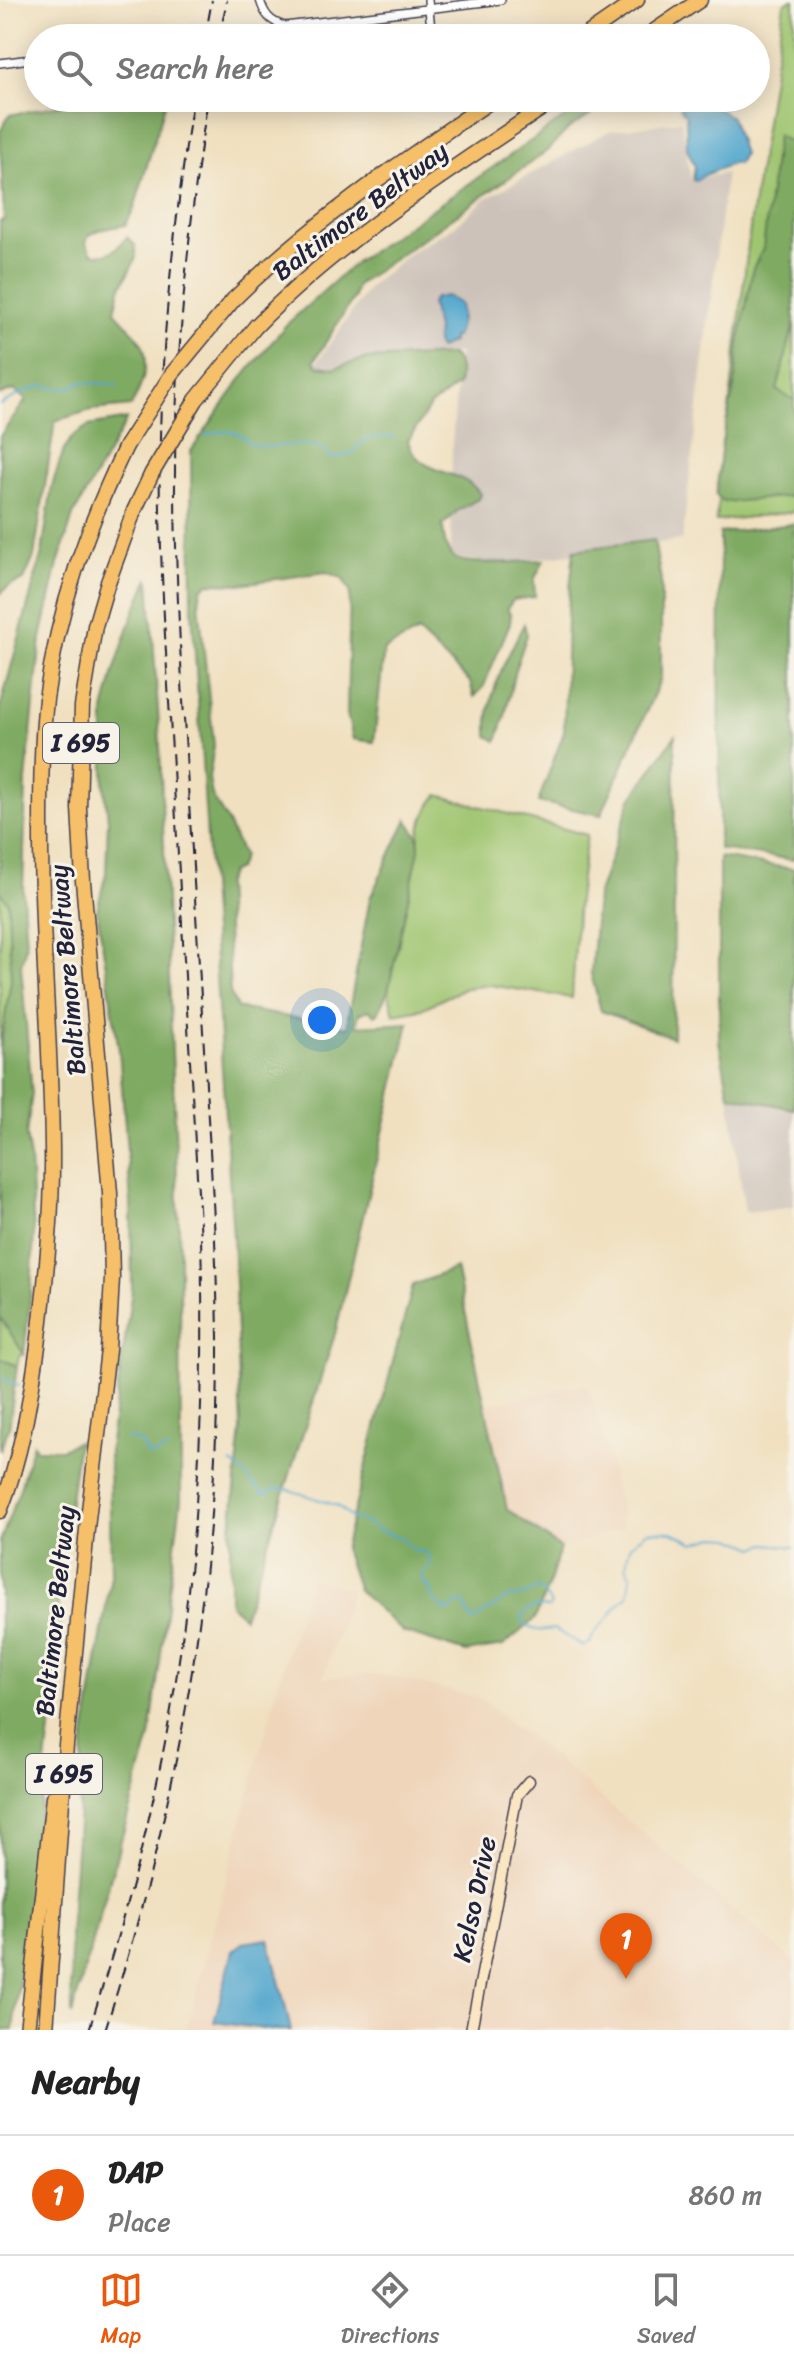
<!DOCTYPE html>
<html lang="en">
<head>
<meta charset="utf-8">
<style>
	:root { --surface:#fff; --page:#f6f6f6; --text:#222; --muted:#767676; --line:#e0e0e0; --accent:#ea580c }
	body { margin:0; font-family:Sriracha,sans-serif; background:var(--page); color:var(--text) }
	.you { position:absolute; left:322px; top:1020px; width:28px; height:28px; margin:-20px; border:6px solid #fff; border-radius:50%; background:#1a73e8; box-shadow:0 0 0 12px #1a73e833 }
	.badge { display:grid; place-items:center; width:52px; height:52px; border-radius:50%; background:var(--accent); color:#fff; font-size:26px; font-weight:700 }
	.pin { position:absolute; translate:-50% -66px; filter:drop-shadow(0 2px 4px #0008) }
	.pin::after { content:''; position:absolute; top:42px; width:28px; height:24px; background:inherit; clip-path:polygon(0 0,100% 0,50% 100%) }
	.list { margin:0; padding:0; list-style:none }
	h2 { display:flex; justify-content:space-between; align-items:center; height:104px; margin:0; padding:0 32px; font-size:34px }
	h2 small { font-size:26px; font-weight:400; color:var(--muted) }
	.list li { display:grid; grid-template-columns:52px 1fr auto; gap:24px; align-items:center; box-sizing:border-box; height:120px; padding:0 32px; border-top:2px solid var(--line) }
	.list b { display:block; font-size:30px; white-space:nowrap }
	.list p { margin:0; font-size:26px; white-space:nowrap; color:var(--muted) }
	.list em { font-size:26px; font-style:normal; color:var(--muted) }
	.icon { flex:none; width:44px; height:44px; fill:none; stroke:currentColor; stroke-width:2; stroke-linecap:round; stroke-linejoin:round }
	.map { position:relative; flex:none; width:794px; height:2030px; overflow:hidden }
	.search { position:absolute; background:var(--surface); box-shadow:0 4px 20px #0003; left:24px; right:24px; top:24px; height:88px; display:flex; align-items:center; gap:20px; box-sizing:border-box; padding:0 28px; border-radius:44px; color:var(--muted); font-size:30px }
	.sheet { height:224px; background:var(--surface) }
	nav { display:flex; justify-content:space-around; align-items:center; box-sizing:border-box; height:112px; border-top:2px solid var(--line); background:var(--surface); font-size:22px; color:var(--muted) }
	nav a { display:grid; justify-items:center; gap:4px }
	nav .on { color:var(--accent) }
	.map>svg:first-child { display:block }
	.built { fill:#efd6bb }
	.industrial { fill:#cdc2b9 }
	.green { fill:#9fc56f; stroke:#607455; stroke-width:2 }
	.forest { fill:#7faa62; stroke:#50664e; stroke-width:2 }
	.water { fill:#51a6cd; stroke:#3a6484; stroke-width:2 }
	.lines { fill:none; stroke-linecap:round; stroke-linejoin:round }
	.stream { stroke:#51a6cd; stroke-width:2 }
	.street-casing { stroke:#413e4f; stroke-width:10 }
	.secondary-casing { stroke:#413e4f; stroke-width:13 }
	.highway-casing { stroke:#413e4f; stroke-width:17 }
	.street { stroke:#fff; stroke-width:7 }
	.secondary { stroke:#fbe6c4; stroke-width:10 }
	.highway { stroke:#f6c06b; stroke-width:14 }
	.rail { stroke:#22223b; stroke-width:2; stroke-dasharray:12 6; stroke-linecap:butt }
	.highway-bridge-casing { stroke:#413e4f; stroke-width:17; stroke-linecap:butt }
	.highway-bridge { stroke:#f6c06b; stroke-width:14 }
	.labels { text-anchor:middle; stroke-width:6; stroke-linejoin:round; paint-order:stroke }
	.shield { fill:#f7f3e8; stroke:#62616f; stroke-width:2 }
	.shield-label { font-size:24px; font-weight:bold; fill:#22223b }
	.street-label { font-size:26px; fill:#22223b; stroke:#f7f3e8 }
</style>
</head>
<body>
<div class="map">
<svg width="794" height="2030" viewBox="0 0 794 2030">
	<rect width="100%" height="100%" fill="#f7f3e8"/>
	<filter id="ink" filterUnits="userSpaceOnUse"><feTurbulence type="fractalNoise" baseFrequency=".0125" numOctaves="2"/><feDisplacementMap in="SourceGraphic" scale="16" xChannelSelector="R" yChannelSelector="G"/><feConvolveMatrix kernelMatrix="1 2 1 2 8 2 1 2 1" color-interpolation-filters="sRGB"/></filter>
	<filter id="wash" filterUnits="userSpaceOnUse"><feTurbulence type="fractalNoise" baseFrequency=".006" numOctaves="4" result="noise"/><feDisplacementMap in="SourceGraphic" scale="32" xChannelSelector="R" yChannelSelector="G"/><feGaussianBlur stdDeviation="1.8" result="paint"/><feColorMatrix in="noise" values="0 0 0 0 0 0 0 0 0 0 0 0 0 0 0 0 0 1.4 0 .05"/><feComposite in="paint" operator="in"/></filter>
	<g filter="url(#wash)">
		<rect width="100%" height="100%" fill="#f0e0c0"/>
		<g class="built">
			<polygon points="586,1384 604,1435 624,1527 560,1548 507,1509 485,1405"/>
			<polygon points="311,1579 351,1590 323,1679 361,1674 389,1676 480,1698 513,1727 528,1735 794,1962 794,2030 186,2030 283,1666"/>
		</g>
		<g class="industrial">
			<polygon points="681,121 691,180 726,173 682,540 500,563 451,557 452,446 459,353 313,368 370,286 410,253 455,226 485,199 609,131"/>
			<polygon points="729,1095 794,1109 794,1206 745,1212"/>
		</g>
		<g class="green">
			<polygon points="790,0 794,0 794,512 716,521 751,220 784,4"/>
			<path d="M438 795 587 835 578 898 572 998 490 985 466 988 421 1009 394 1014 388 991 419 849C417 828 425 811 438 795Z"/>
			<polygon points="0,892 8,902 11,980 0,1049"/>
			<polygon points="0,1317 24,1354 19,1356 17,1366 0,1358"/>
		</g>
		<g class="forest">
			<path d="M167 98 134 209 125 225 99 230 88 236 86 243 92 253C108 258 118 248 127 237L135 245 136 258 120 289 115 311C123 321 134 331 141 342 152 361 141 388 131 406L91 410 55 421 34 557 24 580 9 586 0 594V436L26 400 14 390 0 395V221L4 220 0 132 9 115 66 104 86 106Z"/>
			<path d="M593 98H616L568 129 547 151 357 285 354 297 314 361 318 366 335 368 364 359 452 355C460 362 460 375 458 385L430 406 408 441C417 477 462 467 480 494L478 499 457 511 443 525C443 534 445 548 451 555 460 568 528 561 544 560L534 580 535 597 513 600 507 609 511 615 510 623 483 688 474 697 470 682 418 632 384 650 374 742 353 739 347 714 350 591 342 578 326 572 241 584 209 583 201 589 199 603 214 746 209 778 212 796 227 821 243 856 238 869 230 873 225 884 230 992 237 1008 348 1027V1016L370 898 407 819 418 836 419 849 388 991 378 1013 375 1015 369 1010 359 1014 356 1026 409 1023 335 1334 244 1617 230 1605V1539L241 1429 233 1237 192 608 191 451 239 382 286 325 356 262Z"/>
			<polygon points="777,135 794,145 794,324 777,390 794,400 794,496 730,502 721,501 716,495 722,442 735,382 739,342 753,268 763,249"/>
			<polygon points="127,419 73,516 58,564 41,638 26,780 23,892 26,946 21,965 32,1094 26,1135 30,1158 34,1235 31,1290 24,1354 0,1317 0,1049 11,980 8,902 0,892 0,708 42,553 52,486 63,452 72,437 88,426"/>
			<polygon points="794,524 794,860 719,849 720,533"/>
			<polygon points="654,540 661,580 661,678 601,815 538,802 564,732 567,618 574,550"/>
			<polygon points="149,578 159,724 180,1252 181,1500 150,1737 72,2015 70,1933 84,1742 111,1575 109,1449 132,1290 131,1203 119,1050 97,910 106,873 108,820 104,782 104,711 114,671 132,617"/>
			<path d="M524 624 527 635 515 670 505 716 497 741 488 736C485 696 506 659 524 624Z"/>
			<polygon points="675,736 673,1038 601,1011 591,974 597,896 631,799"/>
			<polygon points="719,857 794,869 794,1109 729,1095 719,1041"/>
			<polygon points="456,1268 507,1509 560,1548 550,1582 535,1619 503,1646 466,1652 403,1632 358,1590 344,1549 413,1285"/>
			<polygon points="0,1358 17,1366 9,1428 0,1450 0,1413 2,1407 0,1405"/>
			<polygon points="78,1441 57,1596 61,1641 13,2030 0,2030 0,1542 19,1491 33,1443 36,1449 62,1449"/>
		</g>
		<g class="water">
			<path d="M690 98H701L731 117 743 154 738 164 732 163C721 170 705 172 696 181L693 180 695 166 687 149 686 115 680 108Z"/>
			<path d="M447 296 460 304C462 316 461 326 456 337H452V342L439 349 436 343 437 328 431 304 435 298Z"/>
			<polygon points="269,1939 291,2030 271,2030 214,2022 233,1951 243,1943"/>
		</g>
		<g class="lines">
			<g class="stream">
				<polyline points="0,405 22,393 41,386 67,389 82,382 117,385"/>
				<path d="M205 435C215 432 232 429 242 436 249 441 244 441 252 444 280 452 300 436 327 451L328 456 334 458 351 454C365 435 371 437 394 437"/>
				<polyline points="0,1377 19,1386"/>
				<polyline points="126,1438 142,1443 148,1455 156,1455 167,1449"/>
				<path d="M231 1463C243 1470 253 1484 264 1494L275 1489H287L338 1506 352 1518 370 1524 378 1530 402 1539 414 1550 426 1552 431 1563 422 1574 425 1586 430 1587 432 1599 448 1612 456 1603 464 1602 468 1614 473 1621 506 1598 522 1596 537 1589 542 1591 551 1604 549 1608C537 1606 531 1606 522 1615L523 1623C533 1632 542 1631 554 1629L583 1646 590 1643C597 1625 601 1628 610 1616 616 1607 619 1603 628 1596L631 1576 626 1565 628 1553 631 1545 648 1531 672 1532 694 1543 715 1537 732 1538 755 1548 766 1544 794 1547"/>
			</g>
		</g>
	</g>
	<g filter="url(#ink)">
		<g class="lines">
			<defs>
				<g id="street">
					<path d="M260 0C264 14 270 22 285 26L501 0"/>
					<polyline points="428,0 432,38"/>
					<polyline points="0,63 38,58"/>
				</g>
				<polyline id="secondary" points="471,2030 517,1795 529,1781"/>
				<g id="highway">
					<polyline points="582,38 637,0"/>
					<polyline points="644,38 700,0"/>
					<path d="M234 299C313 221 404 160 495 98"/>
					<path d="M256 326C344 236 453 169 557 98"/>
					<path d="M0 1511C21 1458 30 1402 38 1346 46 1280 53 1213 52 1147 51 1044 41 941 41 838 41 791 41 745 46 699 58 608 87 527 126 446"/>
					<polyline points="27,2030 53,1797"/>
					<polyline points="46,2030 66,1745 88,1519 108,1350 112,1278 110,1193 83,881 79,808 82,706 95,626 107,585 134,511"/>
				</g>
			</defs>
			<use href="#street" class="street-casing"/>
			<use href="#secondary" class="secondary-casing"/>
			<use href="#highway" class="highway-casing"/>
			<use href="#street" class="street"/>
			<use href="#secondary" class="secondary"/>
			<use href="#highway" class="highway"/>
			<g class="rail">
				<polyline points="205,38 212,0"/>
				<polyline points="219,38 227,0"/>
				<path d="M89 2030C116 1945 141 1859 159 1772 196 1596 206 1418 201 1239 191 1082 182 925 173 768 166 647 156 526 161 405 165 302 178 200 193 98"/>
				<path d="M105 2030C178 1806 219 1573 218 1338 217 1259 212 1181 207 1103 201 992 194 882 187 771 182 680 176 589 175 497 174 363 188 230 208 98"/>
			</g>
			<defs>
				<g id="highway-bridge">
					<polyline points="126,446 172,374 234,299"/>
					<polyline points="134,511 152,473 196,400 256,326"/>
				</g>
			</defs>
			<use href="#highway-bridge" class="highway-bridge-casing"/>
			<use href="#highway-bridge" class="highway-bridge"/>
		</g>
	</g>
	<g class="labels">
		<g class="shield">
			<rect x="43" y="723" width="76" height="40" rx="6"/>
			<rect x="26" y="1754" width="76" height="40" rx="6"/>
		</g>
		<g class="shield-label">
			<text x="81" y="751">I 695</text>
			<text x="64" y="1782">I 695</text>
		</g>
		<g class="street-label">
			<text transform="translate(360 211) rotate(-37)" y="9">Baltimore Beltway</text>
			<text transform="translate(67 970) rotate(-95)" y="9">Baltimore Beltway</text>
			<text transform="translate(55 1611) rotate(-84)" y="9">Baltimore Beltway</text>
			<text transform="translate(474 1899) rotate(-78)" y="9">Kelso Drive</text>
		</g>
	</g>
</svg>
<div class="you"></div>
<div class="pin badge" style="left:626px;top:1979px">1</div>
<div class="search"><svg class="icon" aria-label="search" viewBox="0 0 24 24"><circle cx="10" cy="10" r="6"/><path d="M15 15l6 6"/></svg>Search here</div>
</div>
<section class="sheet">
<h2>Nearby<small></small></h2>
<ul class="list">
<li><span class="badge">1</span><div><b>DAP</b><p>Place</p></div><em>860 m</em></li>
</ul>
</section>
<nav>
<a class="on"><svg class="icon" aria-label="map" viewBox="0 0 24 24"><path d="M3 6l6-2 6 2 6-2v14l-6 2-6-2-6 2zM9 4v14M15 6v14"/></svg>Map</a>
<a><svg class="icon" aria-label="directions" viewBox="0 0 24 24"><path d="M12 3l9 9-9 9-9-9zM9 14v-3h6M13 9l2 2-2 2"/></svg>Directions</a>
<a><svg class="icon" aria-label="saved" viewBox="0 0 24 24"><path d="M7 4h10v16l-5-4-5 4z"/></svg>Saved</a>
</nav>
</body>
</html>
